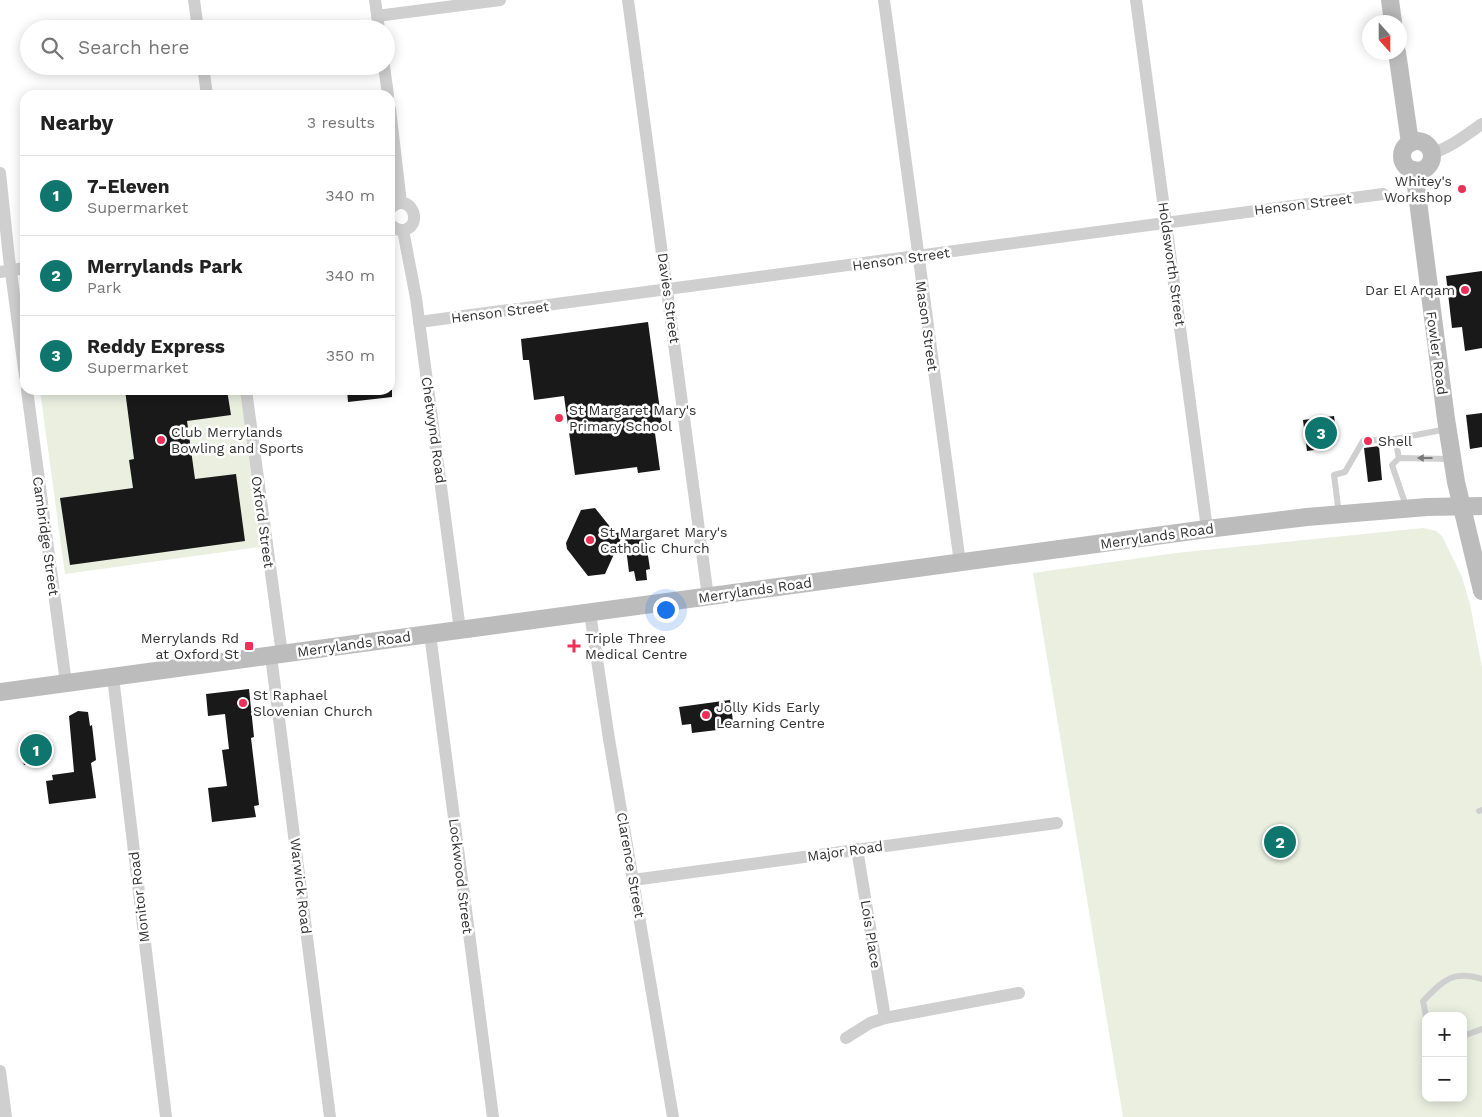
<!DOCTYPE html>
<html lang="en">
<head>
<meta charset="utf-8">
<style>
	:root { --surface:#fff; --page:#f2f2f2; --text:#222; --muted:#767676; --line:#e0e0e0; --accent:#0f766e }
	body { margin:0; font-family:"Work Sans",sans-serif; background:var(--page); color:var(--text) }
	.controls { position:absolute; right:15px; bottom:15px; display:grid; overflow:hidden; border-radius:10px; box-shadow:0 2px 12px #0003 }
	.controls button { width:45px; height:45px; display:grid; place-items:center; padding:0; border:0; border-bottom:1px solid var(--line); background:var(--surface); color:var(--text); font:25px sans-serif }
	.compass { position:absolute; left:1362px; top:15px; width:45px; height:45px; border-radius:50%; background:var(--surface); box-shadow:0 2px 12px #0003; rotate:159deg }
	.you { position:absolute; left:665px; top:609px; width:18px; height:18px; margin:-12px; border:4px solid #fff; border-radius:50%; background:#1a73e8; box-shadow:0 0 0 8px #1a73e833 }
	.badge { display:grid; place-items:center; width:32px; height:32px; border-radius:50%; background:var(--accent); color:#fff; font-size:16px; font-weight:700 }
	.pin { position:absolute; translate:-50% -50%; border:2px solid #fff; box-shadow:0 1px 5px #0006 }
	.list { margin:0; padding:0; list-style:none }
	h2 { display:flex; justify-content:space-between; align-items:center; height:65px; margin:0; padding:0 20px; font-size:21px }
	h2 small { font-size:16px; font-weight:400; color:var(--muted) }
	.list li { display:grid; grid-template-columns:32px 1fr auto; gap:15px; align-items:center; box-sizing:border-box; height:80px; padding:0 20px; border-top:1px solid var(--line) }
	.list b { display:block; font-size:19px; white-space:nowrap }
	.list p { margin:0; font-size:16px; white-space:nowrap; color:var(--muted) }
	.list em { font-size:16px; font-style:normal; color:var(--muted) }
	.icon { flex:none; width:28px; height:28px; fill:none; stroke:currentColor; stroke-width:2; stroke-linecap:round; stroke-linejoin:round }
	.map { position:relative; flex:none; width:1482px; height:1117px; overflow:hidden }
	.search { position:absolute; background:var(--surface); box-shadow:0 2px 12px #0003; left:20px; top:20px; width:375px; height:55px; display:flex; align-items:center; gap:12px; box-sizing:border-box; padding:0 18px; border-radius:28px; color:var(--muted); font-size:19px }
	.panel { position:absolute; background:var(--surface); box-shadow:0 2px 12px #0003; left:20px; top:90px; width:375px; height:305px; border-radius:15px }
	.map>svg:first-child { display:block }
	.green { fill:#eaefe0; fill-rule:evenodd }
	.building { fill:#191919 }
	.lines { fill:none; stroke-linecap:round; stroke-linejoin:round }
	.service { stroke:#cfcfcf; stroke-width:6 }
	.minor { stroke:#cfcfcf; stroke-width:12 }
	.secondary { stroke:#bcbcbc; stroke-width:18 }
	.oneway { fill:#797979 }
	.poi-dot { fill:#ee2f57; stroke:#fff; stroke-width:2 }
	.labels { text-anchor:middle; stroke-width:5; stroke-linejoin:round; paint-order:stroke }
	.poi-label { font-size:14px; fill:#323232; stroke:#fff; text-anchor:start }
	.street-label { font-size:14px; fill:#323232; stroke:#fff }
</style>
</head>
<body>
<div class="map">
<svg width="1482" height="1117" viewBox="0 0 1482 1117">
	<rect width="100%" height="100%" fill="#fff"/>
	<g class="green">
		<polygon points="40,390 242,390 266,546 65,574"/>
		<path d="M1423 528 1436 531 1442 536 1462 577 1470 604 1482 668V1117H1123L1033 573 1176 553ZM1426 1016H1463V1098H1426Z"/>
	</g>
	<g class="building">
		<polygon points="1482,271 1482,348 1465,351 1462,327 1452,328 1446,276"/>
		<polygon points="648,322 662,425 654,426 660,470 638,473 637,467 575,475 564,396 534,400 529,360 523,360 521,339"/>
		<polygon points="125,390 227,390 231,415 187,421 195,479 236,474 245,541 70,565 60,498 133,488 129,460 134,459"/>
		<polygon points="347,390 392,390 392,397 348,402"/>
		<polygon points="1482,413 1482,447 1470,449 1466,415"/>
		<polygon points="1334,416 1337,439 1329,448 1307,451 1303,420"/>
		<polygon points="1379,446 1382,480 1368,482 1364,448"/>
		<polygon points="595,508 615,533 644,529 650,569 646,570 647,580 636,581 634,571 629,572 624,532 605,574 588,576 567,549 566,543 581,510"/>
		<polygon points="249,689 254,737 251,738 259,805 254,806 256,817 212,822 208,788 227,786 222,750 229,749 225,714 208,716 206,694"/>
		<polygon points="730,700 734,728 692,733 691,724 682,725 679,707"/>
		<polygon points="78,711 88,712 90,726 92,725 96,760 91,763 96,798 49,804 46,781 53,780 52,775 74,772 69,716"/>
		<polygon points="47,738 52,759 24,765 19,744"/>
	</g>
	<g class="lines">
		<g class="service">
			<polyline points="1395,439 1399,458"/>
			<polyline points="1406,506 1392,465 1399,458 1451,459"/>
			<polyline points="1339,514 1334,475 1345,472 1363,441 1395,439 1447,429"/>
			<polyline points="1479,811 1482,810"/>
			<path d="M1426 1016 1423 1001C1444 980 1452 970 1482 979"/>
			<polyline points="1463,1036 1482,1029"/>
		</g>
		<g class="minor">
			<polyline points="194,0 198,29"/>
			<polyline points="375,0 379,29"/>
			<polyline points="628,0 708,597"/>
			<polyline points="884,0 960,563"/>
			<polyline points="1136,0 1207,529"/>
			<polyline points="377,16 500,0"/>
			<polyline points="203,66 207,95"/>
			<polyline points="384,66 388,95"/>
			<polyline points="390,109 401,203"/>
			<path d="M1432 153C1450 148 1466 135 1482 124"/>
			<polyline points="0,173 9,258 25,376"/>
			<path d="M390 209C408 189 426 224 404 230 398 231 394 228 390 224"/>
			<polyline points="403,230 416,298 460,630"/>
			<polyline points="0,272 25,268"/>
			<path d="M419 322C741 282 1062 235 1383 194"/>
			<polyline points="27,390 66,683"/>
			<polyline points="246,390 282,654"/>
			<polyline points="590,613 609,739 673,1117"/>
			<polyline points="430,634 493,1117"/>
			<polyline points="271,656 330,1117"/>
			<polyline points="113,677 166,1117"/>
			<polyline points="857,849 885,1018"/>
			<polyline points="633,880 1057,823"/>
			<polyline points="846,1038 870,1023 885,1018 1019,993"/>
			<polyline points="0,1071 6,1117"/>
		</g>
		<g class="secondary">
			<polyline points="1390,0 1393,22"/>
			<polyline points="1397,52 1410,143"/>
			<circle cx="1417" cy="156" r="15"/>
			<polyline points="1414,170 1446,419 1456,482 1482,591"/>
			<polyline points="0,692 1207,529 1307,517 1427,507 1482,506"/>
		</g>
	</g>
	<defs><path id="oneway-solid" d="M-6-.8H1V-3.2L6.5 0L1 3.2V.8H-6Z" transform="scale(1.25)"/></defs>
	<use class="oneway" href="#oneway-solid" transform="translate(1425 458) rotate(-180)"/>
	<g class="poi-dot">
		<circle cx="1462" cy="189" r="5"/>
		<circle cx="1465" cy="290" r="5"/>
		<circle cx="559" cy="418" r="5"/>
		<circle cx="161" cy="440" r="5"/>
		<circle cx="1368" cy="441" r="5"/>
		<circle cx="590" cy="540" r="5"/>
		<rect x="244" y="641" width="10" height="10" rx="2.5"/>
		<path d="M571.5 638.5h5v5h5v5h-5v5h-5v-5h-5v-5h5z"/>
		<circle cx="243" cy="703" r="5"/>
		<circle cx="706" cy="715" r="5"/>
	</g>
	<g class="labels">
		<g class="poi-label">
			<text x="1452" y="186" text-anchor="end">Whitey's<tspan x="1452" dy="16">Workshop</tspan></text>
			<text x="1455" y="295" text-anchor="end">Dar El Arqam</text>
			<text x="569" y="415">St Margaret Mary's<tspan x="569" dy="16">Primary School</tspan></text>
			<text x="171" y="437">Club Merrylands<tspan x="171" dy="16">Bowling and Sports</tspan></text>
			<text x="1378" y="446">Shell</text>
			<text x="600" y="537">St Margaret Mary's<tspan x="600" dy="16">Catholic Church</tspan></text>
			<text x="239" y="643" text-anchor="end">Merrylands Rd<tspan x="239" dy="16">at Oxford St</tspan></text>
			<text x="585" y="643">Triple Three<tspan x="585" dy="16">Medical Centre</tspan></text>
			<text x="253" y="700">St Raphael<tspan x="253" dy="16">Slovenian Church</tspan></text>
			<text x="716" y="712">Jolly Kids Early<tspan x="716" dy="16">Learning Centre</tspan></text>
		</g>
		<g class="street-label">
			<text transform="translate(1303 204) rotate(-7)" y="5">Henson Street</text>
			<text transform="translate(901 259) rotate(-8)" y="5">Henson Street</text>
			<text transform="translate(1172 264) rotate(82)" y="5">Holdsworth Street</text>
			<text transform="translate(669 298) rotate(82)" y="5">Davies Street</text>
			<text transform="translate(500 312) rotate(-7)" y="5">Henson Street</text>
			<text transform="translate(927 326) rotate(82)" y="5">Mason Street</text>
			<text transform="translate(1437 353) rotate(82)" y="5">Fowler Road</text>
			<text transform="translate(434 430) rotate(82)" y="5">Chetwynd Road</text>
			<text transform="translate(263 522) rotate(82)" y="5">Oxford Street</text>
			<text transform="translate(46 536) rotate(82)" y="5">Cambridge Street</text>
			<text transform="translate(1157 536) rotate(-8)" y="5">Merrylands Road</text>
			<text transform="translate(755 590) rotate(-8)" y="5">Merrylands Road</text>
			<text transform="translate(354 644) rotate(-8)" y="5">Merrylands Road</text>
			<text transform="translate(845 851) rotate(-8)" y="5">Major Road</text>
			<text transform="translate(631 865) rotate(80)" y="5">Clarence Street</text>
			<text transform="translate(461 876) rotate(83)" y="5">Lockwood Street</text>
			<text transform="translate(301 886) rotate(83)" y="5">Warwick Road</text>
			<text transform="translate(139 897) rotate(-97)" y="5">Monitor Road</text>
			<text transform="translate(871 934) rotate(81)" y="5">Lois Place</text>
		</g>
	</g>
</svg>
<div class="controls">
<button>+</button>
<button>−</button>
</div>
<svg class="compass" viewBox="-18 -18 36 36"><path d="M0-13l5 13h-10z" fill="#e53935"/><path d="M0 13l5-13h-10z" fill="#767676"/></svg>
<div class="you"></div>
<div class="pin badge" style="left:36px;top:750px">1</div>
<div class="pin badge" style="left:1280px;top:842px">2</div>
<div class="pin badge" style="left:1321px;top:433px">3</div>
<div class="search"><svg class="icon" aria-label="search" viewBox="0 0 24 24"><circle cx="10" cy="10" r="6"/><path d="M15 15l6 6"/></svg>Search here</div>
<section class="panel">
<h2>Nearby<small>3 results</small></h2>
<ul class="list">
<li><span class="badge">1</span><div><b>7-Eleven</b><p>Supermarket</p></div><em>340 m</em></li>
<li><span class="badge">2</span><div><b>Merrylands Park</b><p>Park</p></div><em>340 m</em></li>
<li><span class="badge">3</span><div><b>Reddy Express</b><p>Supermarket</p></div><em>350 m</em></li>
</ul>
</section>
</div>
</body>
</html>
